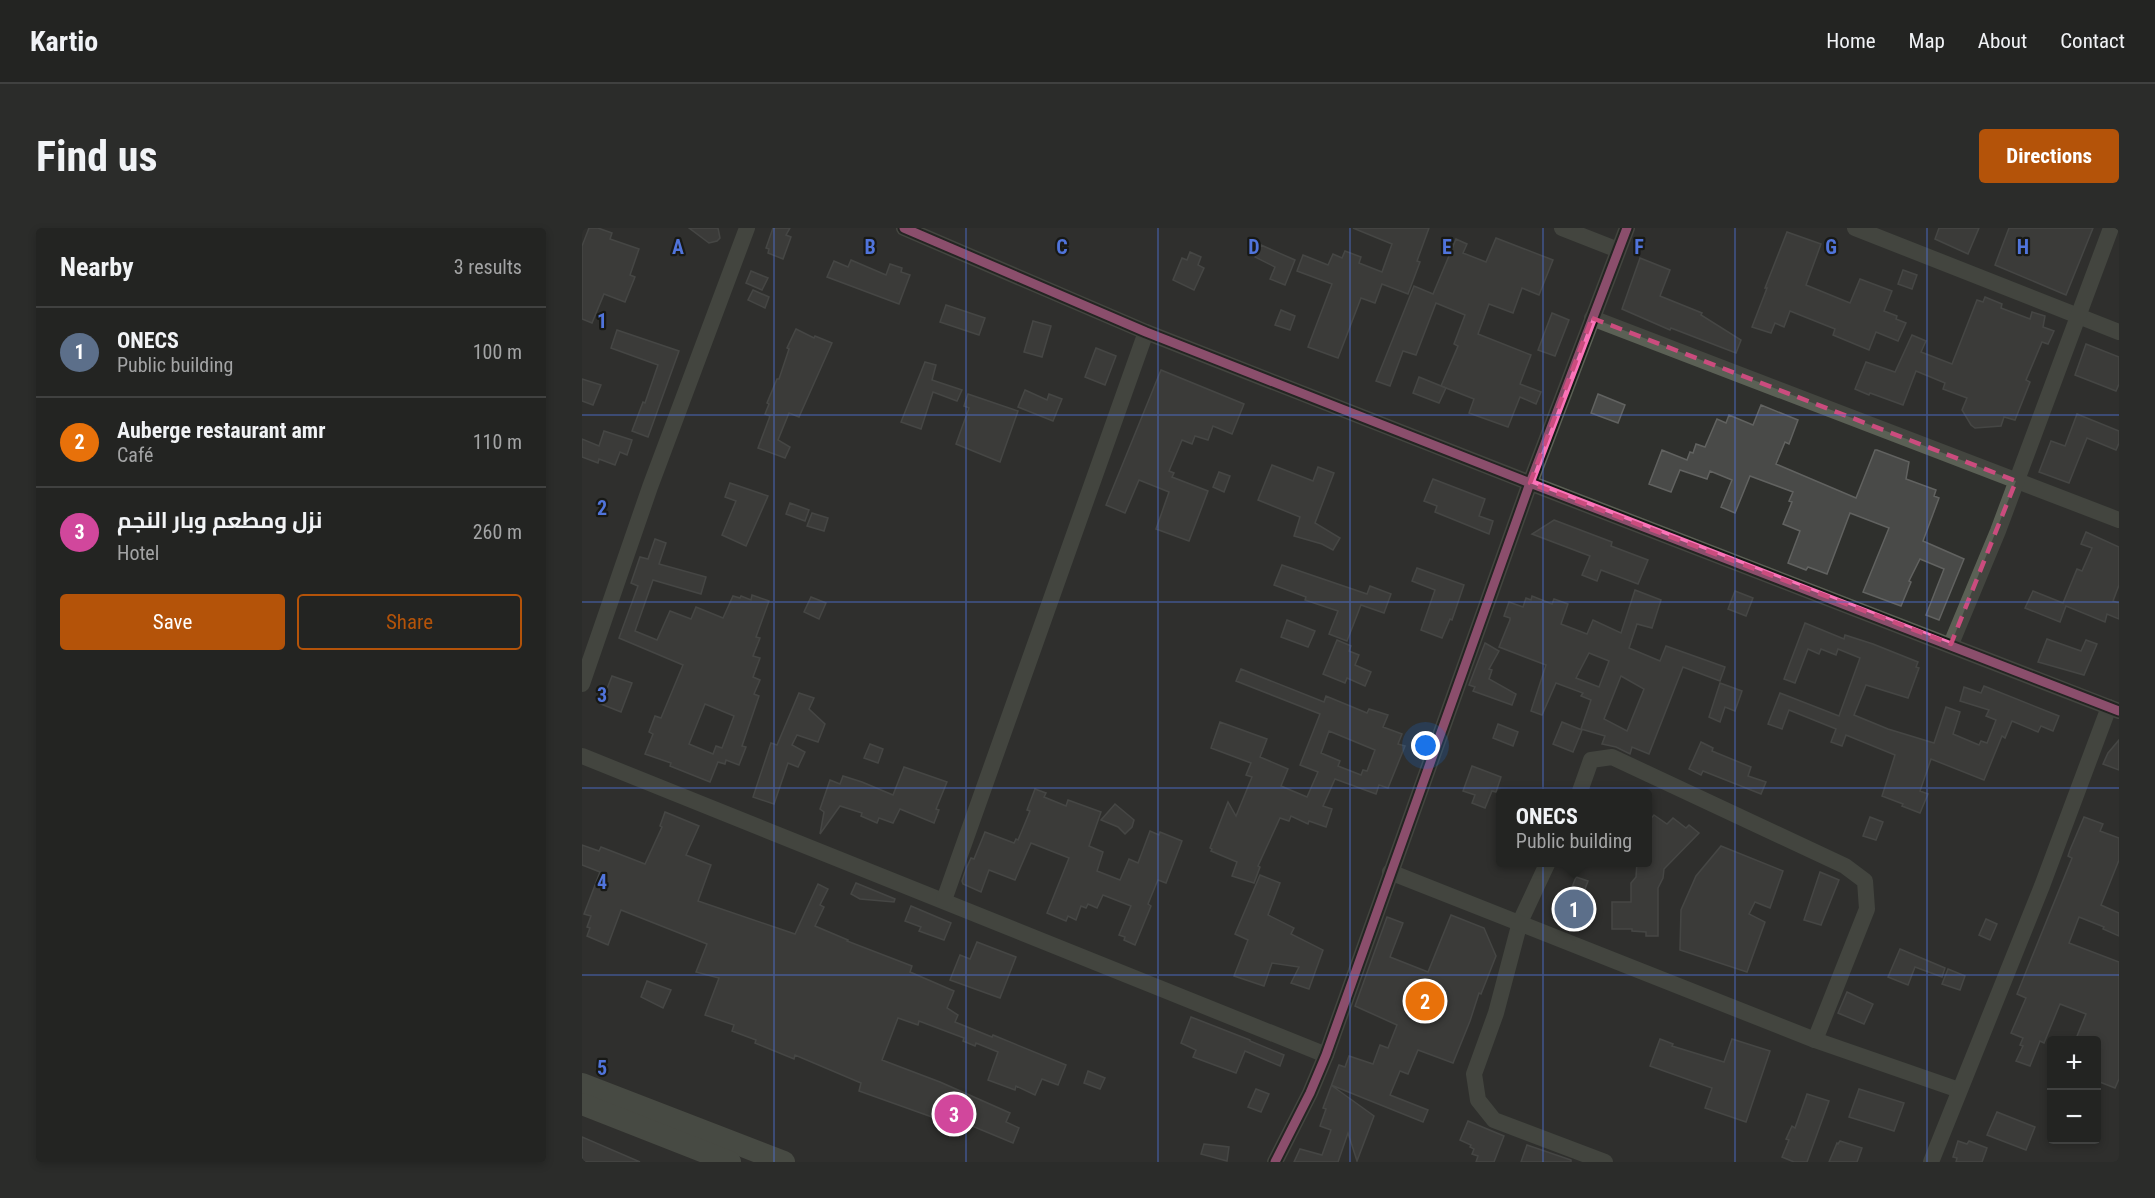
<!DOCTYPE html>
<html lang="en">
<head>
<meta charset="utf-8">
<style>
	:root { --surface:#232422; --page:#2b2c2a; --text:#f1f3f6; --muted:#a3a4a5; --line:#404140; --accent:#b45309 }
	body { margin:0; font-family:"Roboto Condensed",Cairo,sans-serif; background:var(--page); color:var(--text) }
	.controls { position:absolute; right:18px; bottom:18px; display:grid; overflow:hidden; border-radius:6px; box-shadow:0 3px 9px #0003 }
	.controls button { width:54px; height:54px; display:grid; place-items:center; padding:0; border:0; border-bottom:2px solid var(--line); background:var(--surface); color:var(--text); font:30px sans-serif }
	.you { position:absolute; left:844px; top:518px; width:21px; height:21px; margin:-15px; border:4px solid #fff; border-radius:50%; background:#1a73e8; box-shadow:0 0 0 9px #1a73e833 }
	.badge { display:grid; place-items:center; width:39px; height:39px; border-radius:50%; background:var(--accent); color:#fff; font-size:20px; font-weight:700 }
	.pin { position:absolute; translate:-50% -50%; border:3px solid #fff; box-shadow:0 2px 6px #0006 }
	.popup { position:absolute; left:914px; top:561px; width:156px; height:78px; box-sizing:border-box; display:grid; place-content:center; border-radius:6px; background:var(--surface); filter:drop-shadow(0 2px 4px #0005); font-size:20px; white-space:nowrap; color:var(--muted) }
	.popup b { font-size:22px; color:var(--text) }
	.popup::after { content:''; position:absolute; left:50%; top:100%; margin-left:-12px; border:12px solid transparent; border-top-color:var(--surface) }
	.list { margin:0; padding:0; list-style:none }
	h2 { display:flex; justify-content:space-between; align-items:center; height:78px; margin:0; padding:0 24px; font-size:26px }
	h2 small { font-size:20px; font-weight:400; color:var(--muted) }
	.list li { display:grid; grid-template-columns:39px 1fr auto; gap:18px; align-items:center; box-sizing:border-box; height:90px; padding:0 24px; border-top:2px solid var(--line) }
	.list b { display:block; font-size:22px; white-space:nowrap }
	.list p { margin:0; font-size:20px; white-space:nowrap; color:var(--muted) }
	.list em { font-size:20px; font-style:normal; color:var(--muted) }
	.actions { display:flex; gap:12px; padding:18px 24px }
	.actions a { flex:1; padding:14px 0; border:2px solid var(--accent); border-radius:6px; text-align:center; font-size:21px; color:var(--accent) }
	.actions .main { background:var(--accent); color:#fff }
	.map { position:relative; flex:none; width:1537px; height:934px; overflow:hidden; border-radius:6px }
	header { display:flex; align-items:center; gap:36px; box-sizing:border-box; height:84px; padding:0 30px; background:var(--surface); border-bottom:2px solid var(--line) }
	header strong { font-size:28px }
	nav { display:flex; gap:33px; margin-inline-start:auto; font-size:21px }
	.intro { display:flex; align-items:center; justify-content:space-between; box-sizing:border-box; height:144px; padding:0 36px }
	h1 { margin:0; font-size:42px }
	.button { padding:15px 27px; border-radius:6px; background:var(--accent); color:#fff; font-size:21px; font-weight:700 }
	main { display:flex; gap:36px; padding:0 36px }
	aside { flex:1; background:var(--surface); border-radius:6px; box-shadow:0 3px 9px #0003 }
	.map>svg:first-child { display:block }
	.building { fill:#494a48; stroke:#616260; stroke-width:1.5; fill-rule:evenodd }
	.lines { fill:none; stroke-linecap:round; stroke-linejoin:round }
	.street { stroke:#5b6055; stroke-width:16 }
	.secondary { stroke:#656a5d; stroke-width:22 }
	.cycleway-casing { stroke:#181916; stroke-width:13 }
	.cycleway { stroke:#fb73b8; stroke-width:9 }
	.marked { fill:none; stroke:#cb4c7e; stroke-width:4.5; stroke-dasharray:12 8; stroke-linejoin:round }
	.grid { fill:none; stroke:#5074db; stroke-width:1.5; stroke-opacity:0.55 }
	.grid-label { font-size:20px; text-anchor:middle; font-weight:bold; fill:#5074db; stroke:#181916; stroke-width:4.5; stroke-linejoin:round; paint-order:stroke }
</style>
</head>
<body>
<header>
<strong>Kartio</strong>
<nav><a>Home</a><a>Map</a><a>About</a><a>Contact</a></nav>
</header>
<div class="intro"><h1>Find us</h1><a class="button">Directions</a></div>
<main>
<aside>
<h2>Nearby<small>3 results</small></h2>
<ul class="list">
<li><span class="badge" style="background:#5c6f8a">1</span><div><b>ONECS</b><p>Public building</p></div><em>100 m</em></li>
<li><span class="badge" style="background:#e8710a">2</span><div><b>Auberge restaurant amr</b><p>Café</p></div><em>110 m</em></li>
<li><span class="badge" style="background:#d1479c">3</span><div><b>نزل ومطعم وبار النجم</b><p>Hotel</p></div><em>260 m</em></li>
</ul>
<div class="actions"><a class="main">Save</a><a>Share</a></div>
</aside>
<div class="map">
<svg width="1537" height="934" viewBox="0 0 1537 934">
	<rect width="100%" height="100%" fill="#2f302d"/>
	<g class="building">
		<polygon points="7,0 16,0 30,5 28,11 57,21 48,47 53,49 43,74 22,66 10,95 0,91 0,18"/>
		<polygon points="107,0 136,0 138,10 135,13 127,15"/>
		<polygon points="191,0 208,0 204,7 209,9 201,31 186,25 187,21 184,20"/>
		<polygon points="771,0 847,0 835,33 838,34 826,66 800,56 793,75 779,70 756,130 726,119 750,56 715,43 721,27 746,37 751,26 760,30 763,23 779,29 777,35 800,44 810,16"/>
		<polygon points="1357,0 1397,0 1386,26 1353,11"/>
		<polygon points="1427,0 1511,0 1484,67 1413,37"/>
		<polygon points="1205,4 1239,16 1224,57 1268,75 1278,51 1310,63 1302,83 1315,88 1314,91 1324,95 1316,113 1294,104 1287,122 1251,107 1253,101 1208,83 1202,99 1193,95 1189,105 1170,99 1185,60 1183,60"/>
		<polygon points="914,10 971,32 957,67 940,60 931,85 907,76 896,106 949,127 938,156 959,164 954,176 938,169 926,199 887,185 892,171 859,158 876,118 872,116 883,87 854,75 834,127 821,123 808,158 794,153 832,58 851,66 874,11 885,16 881,25 904,34"/>
		<polygon points="679,17 713,32 703,57 688,51 693,39 673,29"/>
		<polygon points="608,24 619,29 616,37 622,40 612,62 591,52 600,30 605,32"/>
		<polygon points="1058,30 1088,42 1078,68 1120,85 1119,87 1159,112 1154,125 1089,100 1088,102 1040,81"/>
		<polygon points="269,32 304,47 308,36 320,40 319,44 328,47 317,76 245,49 252,33 266,39"/>
		<polygon points="1321,42 1335,47 1330,61 1316,56"/>
		<polygon points="169,43 186,50 180,62 164,55"/>
		<polygon points="171,62 187,69 183,80 166,72"/>
		<polygon points="1403,69 1420,76 1419,80 1448,91 1450,84 1463,88 1461,99 1472,103 1466,116 1460,114 1444,152 1448,154 1433,192 1422,189 1419,198 1393,200 1389,197 1380,182 1385,170 1361,161 1363,155 1334,143 1321,177 1288,165 1287,167 1273,161 1284,134 1313,144 1330,107 1344,113 1339,124 1370,136 1395,72 1401,74"/>
		<polygon points="364,77 403,90 397,107 358,94"/>
		<polygon points="699,82 713,88 708,102 693,97"/>
		<polygon points="970,85 987,92 973,128 956,122"/>
		<polygon points="451,93 469,98 460,129 442,124"/>
		<polygon points="214,101 232,110 233,108 250,115 217,189 207,185 196,212 208,219 203,230 176,220 188,188 183,186 187,176 185,175 195,151 197,151 207,121 205,120"/>
		<polygon points="35,102 97,123 66,209 50,203 61,174 63,175 76,137 29,120"/>
		<polygon points="1504,116 1537,129 1537,156 1534,163 1493,147"/>
		<polygon points="514,120 534,128 523,157 503,149"/>
		<polygon points="343,134 354,137 350,152 380,162 375,173 351,164 339,201 319,194"/>
		<polygon points="579,142 662,176 650,206 631,198 626,212 613,208 610,216 600,212 587,243 592,245 590,249 626,263 607,313 574,301 587,264 557,252 543,285 524,277"/>
		<polygon points="837,149 864,160 857,175 831,165"/>
		<polygon points="0,151 19,157 11,177 0,173"/>
		<polygon points="443,162 465,172 467,166 480,171 471,193 436,179"/>
		<polygon points="386,166 436,183 418,234 374,216 387,180 382,178"/>
		<polygon points="1016,166 1043,177 1036,195 1009,185"/>
		<polygon points="1179,177 1216,192 1207,216 1203,214 1194,236 1274,270 1293,222 1295,222 1327,234 1324,251 1354,262 1352,268 1357,270 1341,313 1382,331 1357,392 1344,387 1362,341 1338,331 1327,353 1329,354 1319,378 1281,364 1307,300 1268,285 1245,346 1226,339 1224,342 1206,335 1218,303 1201,296 1210,274 1207,273 1211,264 1168,248 1153,285 1139,279 1150,252 1128,243 1125,251 1098,242 1089,264 1067,256 1080,222 1105,232 1108,224 1111,225 1114,216 1123,219 1135,191 1144,195 1147,187 1171,197"/>
		<polygon points="1495,186 1537,203 1537,215 1534,222 1505,210 1487,255 1457,244 1469,213 1483,218"/>
		<polygon points="22,203 50,212 45,227 38,224 33,237 17,231 16,235 0,229 0,211 17,218"/>
		<polygon points="690,237 731,253 736,239 752,245 733,295 758,310 751,322 740,316 712,308 718,289 676,272"/>
		<polygon points="637,244 648,248 642,264 631,259"/>
		<polygon points="851,251 903,271 897,288 911,293 907,306 853,284 855,278 842,273"/>
		<polygon points="148,255 186,268 164,318 140,307 154,273 143,269"/>
		<polygon points="208,275 227,282 223,293 204,286"/>
		<polygon points="230,285 246,290 242,303 225,298"/>
		<polygon points="972,292 1030,314 1029,318 1066,332 1056,356 1019,342 1015,353 1000,347 1008,328 950,306"/>
		<polygon points="1504,304 1537,319 1537,357 1531,373 1537,375 1537,391 1525,386 1523,394 1484,378 1478,394 1443,380 1451,363 1481,375 1495,341 1500,343 1510,320 1499,316"/>
		<path d="M73 311 84 315 77 336 124 349 119 366 71 352 53 403 75 412 88 383 109 391 114 379 141 390 151 368 158 370 159 368 169 372 170 367 187 373 174 409 178 410 171 428 178 430 171 449 178 452 172 466 177 468 160 518 164 519 157 537 144 532 143 536 136 534 128 554 88 538 89 535 63 526 71 506 67 504 73 488 79 490 101 437 37 410 56 358 49 355 58 329 66 331ZM123 476 152 488 140 520 134 518 131 526 107 516Z"/>
		<polygon points="700,337 785,366 788,358 809,366 802,385 779,377 765,413 747,406 756,383 723,372 724,369 692,357"/>
		<polygon points="835,340 882,357 870,392 868,391 860,410 839,402 853,362 830,353"/>
		<path d="M1053 362 1079 372 1070 400 1055 396 1047 420 1078 433 1084 418 1143 439 1138 453 1101 439 1067 526 1050 519 1048 526 1034 519 1020 516 1023 508 999 501 1009 472 999 468 1001 465 974 455 960 487 949 483 964 437 917 419 928 392V390L922 388 927 374 941 379 944 370 949 372 950 368 970 376 972 371 986 376 979 396 1005 406 1011 392 1039 405ZM1007 425 1027 433 1017 459 994 450ZM1039 448 1062 461 1045 503 1022 491Z"/>
		<polygon points="1153,363 1171,370 1164,388 1146,381"/>
		<polygon points="229,369 244,375 237,391 222,384"/>
		<polygon points="705,392 733,403 726,419 699,409"/>
		<polygon points="1223,395 1262,411 1263,407 1291,416 1336,434 1334,439 1337,440 1326,470 1284,457 1272,487 1306,501 1352,515 1364,479 1378,484 1371,506 1397,517 1399,513 1405,515 1414,492 1404,488 1407,482 1378,473 1382,459 1399,465 1402,458 1477,488 1471,503 1459,498 1456,504 1430,493 1423,510 1420,508 1402,552 1349,531 1338,563 1346,566 1338,585 1320,578 1321,576 1300,568 1313,527 1264,507 1260,518 1249,514 1254,501 1207,482 1200,501 1186,496 1198,465 1257,488 1278,430 1256,421 1254,427 1239,421 1237,426 1226,421 1213,455 1202,451"/>
		<polygon points="1465,411 1499,423 1504,412 1515,416 1502,447 1456,434"/>
		<polygon points="755,412 769,418 767,423 777,427 773,437 789,444 783,458 765,450 763,455 741,446"/>
		<polygon points="903,415 917,423 907,441 910,442 907,451 934,466 930,477 891,463 893,459 887,457"/>
		<path d="M659 441 742 474 744 468 785 485 787 481 806 487 801 499 820 506 816 516 823 518 806 560 797 557 794 566 753 551 741 578 750 581 744 599 727 593 726 596 709 588 707 593 698 590 676 638 678 639 672 655 650 648 655 634 629 623 630 621 628 620 646 574 654 588 670 549 664 547 669 535 629 520 638 494 685 511 678 529 706 541 699 558 725 569 736 544 718 537 738 486 654 453ZM747 503 793 522 785 543 781 542 779 547 756 538 758 533 739 525Z"/>
		<polygon points="30,448 50,455 39,484 19,476"/>
		<polygon points="1138,455 1160,463 1153,483 1143,479 1138,494 1127,489"/>
		<polygon points="217,465 232,470 227,481 243,496 236,514 215,507 210,517 223,524 216,539 206,535 192,576 171,569 189,515 195,517"/>
		<polygon points="980,494 1000,502 991,524 971,516"/>
		<polygon points="916,496 936,504 931,518 911,510"/>
		<polygon points="1537,512 1537,542 1521,536 1526,525"/>
		<polygon points="1119,514 1131,520 1130,523 1169,539 1166,548 1184,554 1179,566 1121,543 1119,547 1107,541"/>
		<polygon points="288,516 301,521 296,535 282,530"/>
		<polygon points="890,538 919,549 914,564 910,563 903,580 890,575 893,567 881,563"/>
		<polygon points="322,539 365,554 354,581 357,582 352,595 318,581 311,595 297,590 295,595 279,588 280,585 258,578 238,606 242,584 238,581 248,552 258,556 261,548 280,554 311,567"/>
		<polygon points="453,561 464,565 462,569 484,578 486,572 519,584 507,618 521,624 515,643 538,652 547,631 556,635 568,603 577,607 578,604 600,613 584,655 576,652 575,654 566,676 569,678 553,717 542,712 543,709 537,707 549,678 521,667 515,680 506,676 504,680 499,678 494,692 486,688 484,693 465,685 487,630 449,615 433,652 407,642 399,664 381,656 380,653 384,641 389,630 392,631 403,604 432,615 434,611 436,612 448,583 445,582"/>
		<polygon points="533,576 552,592 550,599 543,606 536,599 519,592"/>
		<polygon points="83,584 117,598 104,627 129,637 116,673 213,706 236,656 246,661 238,677 242,679 233,698 266,712 265,713 330,738 328,744 372,763 365,780 376,787 373,794 410,809 411,807 484,837 476,857 460,851 453,867 434,858 433,862 406,852 416,824 394,815 393,818 381,813 382,810 337,793 336,797 316,790 300,832 358,854 428,885 424,894 437,900 431,915 366,888 364,894 277,863 279,855 213,827 212,831 173,815 174,812 150,803 152,797 123,787 137,750 114,744 125,716 39,682 26,717 5,708 8,700 5,699 9,688 2,686 18,644 0,637 0,617 17,623 19,619 63,636 80,599 78,598"/>
		<polygon points="1072,587 1085,596 1091,590 1104,600 1107,597 1117,605 1082,641 1081,650 1076,660 1076,708 1064,708 1064,704 1050,703 1050,701 1030,701 1030,674 1049,674 1049,655 1054,649 1055,634 1065,634 1065,595"/>
		<polygon points="1288,589 1301,594 1294,612 1281,608"/>
		<polygon points="1502,589 1521,596 1518,603 1537,610 1537,632 1519,677 1537,685 1537,708 1521,701 1522,699 1497,689 1487,715 1537,734 1537,851 1533,860 1515,853 1515,813 1493,813 1504,786 1478,776 1462,815 1458,813 1448,838 1434,833 1441,818 1438,817 1441,810 1429,805 1444,770 1435,766 1490,630 1486,628 1488,622"/>
		<polygon points="1139,618 1201,643 1188,680 1173,674 1167,686 1183,694 1165,744 1098,722 1099,682 1114,648"/>
		<polygon points="1238,644 1257,652 1239,697 1222,692"/>
		<polygon points="678,647 698,655 686,687 712,700 709,706 741,722 727,761 709,755 717,739 690,735 682,758 652,748 666,712 653,706"/>
		<polygon points="994,649 1006,653 993,688 981,683"/>
		<polygon points="274,655 313,671 312,674 278,671 269,666"/>
		<polygon points="329,678 369,695 362,712 337,703 339,699 323,693"/>
		<polygon points="869,687 902,700 914,728 899,766 897,765 888,793 871,835 836,822 826,846 818,843 808,867 846,882 841,894 749,857 792,888 775,933 766,905 756,934 712,934 718,921 740,927 749,902 738,898 744,881 741,880 757,837 763,839 767,828 791,836 798,817 806,820 815,797 773,778 805,689 821,695 808,729 846,744"/>
		<polygon points="1404,691 1415,696 1408,712 1397,707"/>
		<polygon points="395,714 434,729 418,770 368,752 378,727 388,731"/>
		<polygon points="1318,721 1363,740 1360,749 1333,739 1326,757 1306,749"/>
		<polygon points="1366,741 1383,748 1378,762 1360,756"/>
		<polygon points="65,753 89,762 81,780 59,769"/>
		<polygon points="1265,764 1291,776 1282,796 1256,785"/>
		<polygon points="609,789 668,812 668,813 702,827 698,838 663,823 654,845 611,829 614,822 599,815"/>
		<polygon points="1078,811 1091,816 1090,818 1142,834 1150,811 1188,823 1164,894 1123,880 1130,860 1068,838"/>
		<polygon points="506,843 523,850 518,861 502,855"/>
		<polygon points="674,861 687,866 679,884 666,879"/>
		<polygon points="1277,861 1322,875 1312,903 1267,889"/>
		<polygon points="1225,866 1247,873 1225,934 1212,934 1200,929 1207,912 1204,911 1210,898 1213,900"/>
		<polygon points="1415,884 1453,899 1444,922 1405,907"/>
		<polygon points="886,893 922,908 912,934 894,934 896,928 890,926 892,921 888,919 889,917 878,912"/>
		<polygon points="0,909 58,934 0,934"/>
		<polygon points="1258,913 1280,920 1275,934 1247,934 1255,915 1256,916"/>
		<polygon points="1376,913 1385,916 1387,913 1405,920 1400,934 1374,934 1375,930 1371,929"/>
		<polygon points="622,916 647,919 645,933 619,926"/>
		<polygon points="945,917 989,932 989,934 939,934"/>
	</g>
	<g class="lines">
		<g class="street">
			<polyline points="322,0 564,104 948,255 1537,483"/>
			<polyline points="980,0 1036,22"/>
			<polyline points="1273,0 1537,104"/>
			<polyline points="1010,90 1537,292"/>
			<polyline points="1369,416 1416,303 1529,0"/>
			<polyline points="0,456 68,259 165,0"/>
			<polyline points="0,528 744,827"/>
			<polyline points="997,566 1009,532 1030,529 1263,638 1283,653 1285,681 1233,812"/>
			<polyline points="966,634 938,694 914,785 892,846 896,872 912,892 1023,934"/>
			<polyline points="808,644 1233,812 1377,862"/>
			<polyline points="362,672 564,104"/>
			<polyline points="693,934 728,865 744,827 948,255 1045,0"/>
			<polyline points="1349,934 1460,658 1527,479"/>
		</g>
		<g class="secondary">
			<polyline points="0,856 202,934"/>
			<polyline points="0,876 148,934"/>
		</g>
		<defs>
			<g id="cycleway">
				<polyline points="322,0 564,104 948,255 1537,483"/>
				<polyline points="693,934 728,865 744,827 948,255 1045,0"/>
			</g>
		</defs>
		<use href="#cycleway" class="cycleway-casing"/>
		<use href="#cycleway" class="cycleway"/>
	</g>
	<path d="M0 0H1537V934H0ZM1010 90 1434 253 1369 416 948 255Z" fill="#2f302d" fill-opacity=".55" fill-rule="evenodd"/>
	<path class="marked" d="M1010 90 1434 253 1369 416 948 255Z"/>
	<path class="grid" d="M192 0V934M384 0V934M576 0V934M768 0V934M961 0V934M1153 0V934M1345 0V934M0 187H1537M0 374H1537M0 560H1537M0 747H1537"/>
	<g class="grid-label">
		<text x="96" y="26">A</text>
		<text x="288" y="26">B</text>
		<text x="480" y="26">C</text>
		<text x="672" y="26">D</text>
		<text x="865" y="26">E</text>
		<text x="1057" y="26">F</text>
		<text x="1249" y="26">G</text>
		<text x="1441" y="26">H</text>
		<text x="20" y="100">1</text>
		<text x="20" y="287">2</text>
		<text x="20" y="474">3</text>
		<text x="20" y="661">4</text>
		<text x="20" y="847">5</text>
	</g>
</svg>
<div class="controls">
<button>+</button>
<button>−</button>
</div>
<div class="you"></div>
<div class="pin badge" style="left:992px;top:681px;background:#5c6f8a">1</div>
<div class="popup"><b>ONECS</b>Public building</div>
<div class="pin badge" style="left:843px;top:773px;background:#e8710a">2</div>
<div class="pin badge" style="left:372px;top:886px;background:#d1479c">3</div>
</div>
</main>
</body>
</html>
